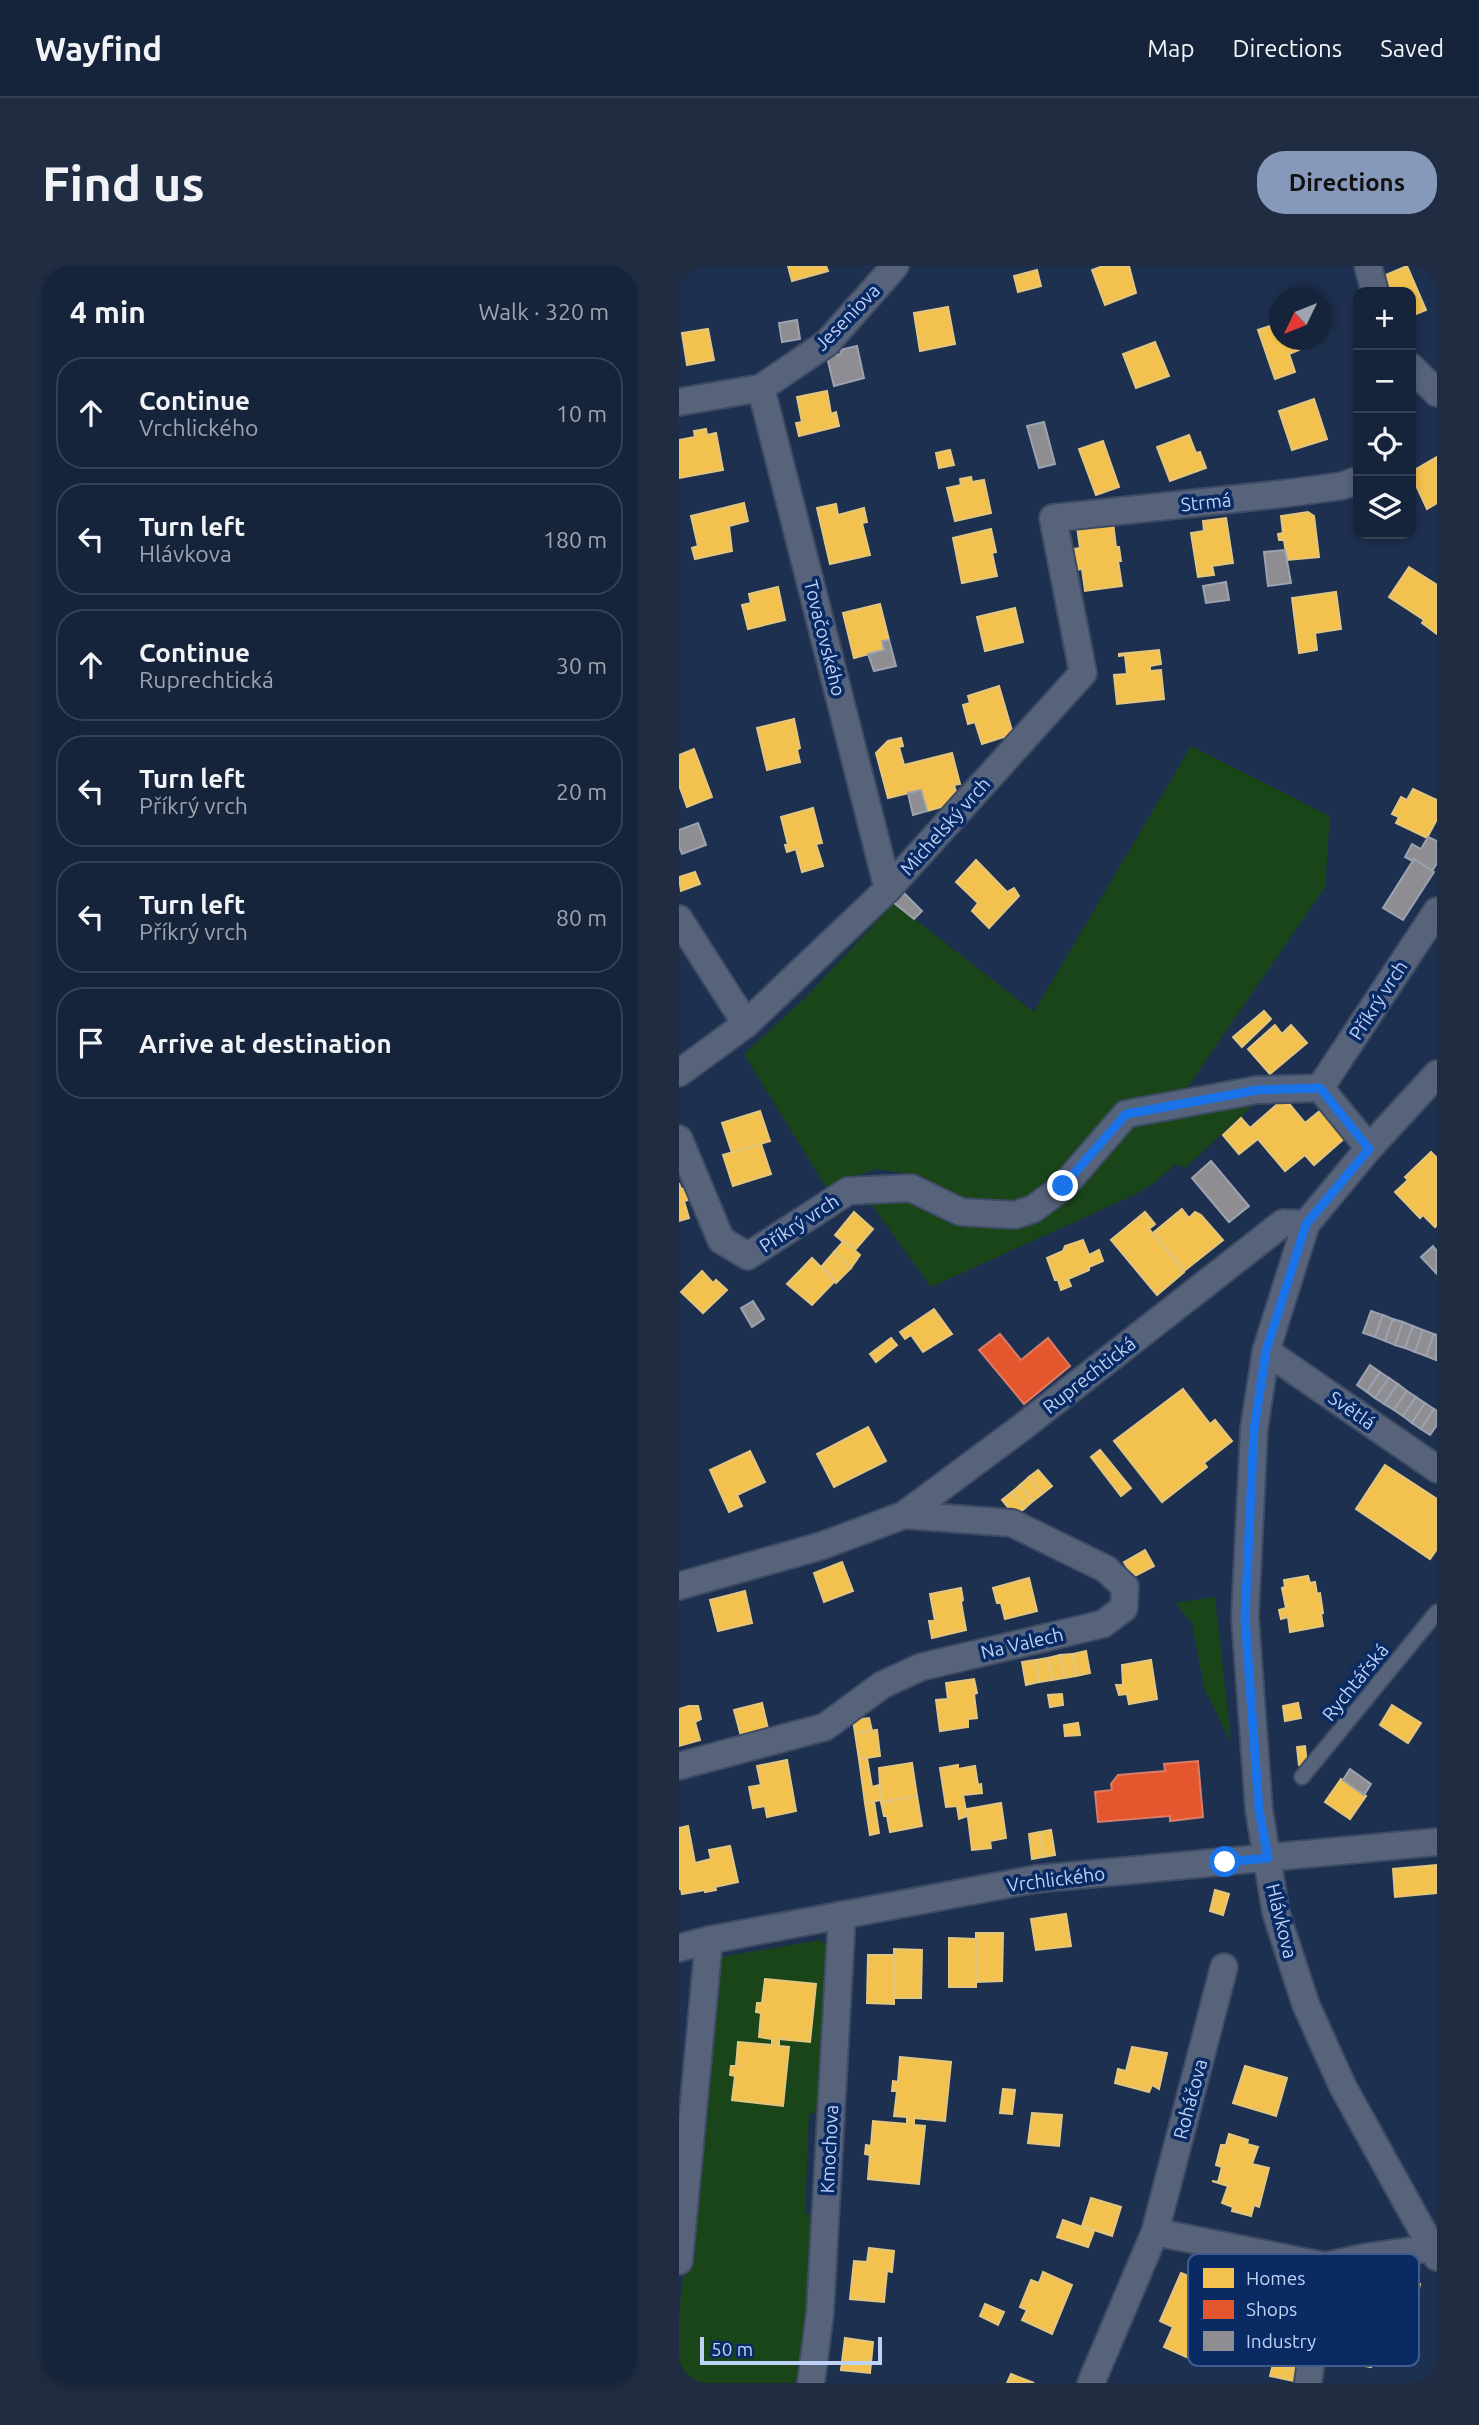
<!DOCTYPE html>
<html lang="en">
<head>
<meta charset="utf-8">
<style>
	:root { --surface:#16243b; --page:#1f2c42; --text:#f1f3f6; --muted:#9ea4af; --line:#354155; --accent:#8699bb }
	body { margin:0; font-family:Ubuntu,sans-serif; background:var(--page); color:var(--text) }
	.controls { position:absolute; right:21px; top:21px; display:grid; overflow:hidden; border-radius:14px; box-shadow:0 4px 10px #0003 }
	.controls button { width:63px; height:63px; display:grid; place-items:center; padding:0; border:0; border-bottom:2px solid var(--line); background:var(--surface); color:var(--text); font:35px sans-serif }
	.compass { position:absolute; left:590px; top:21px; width:63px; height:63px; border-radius:50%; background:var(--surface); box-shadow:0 4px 10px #0003; rotate:227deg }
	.scale { position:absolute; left:21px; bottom:18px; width:182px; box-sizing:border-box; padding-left:7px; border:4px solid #bed2f5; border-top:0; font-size:19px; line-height:24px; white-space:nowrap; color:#bed2f5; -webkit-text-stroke:5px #0a2a63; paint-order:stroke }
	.stop { position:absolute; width:21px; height:21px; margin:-16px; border:5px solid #1a73e8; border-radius:50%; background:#fff }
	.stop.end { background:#1a73e8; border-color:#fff; box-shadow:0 2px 7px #0008 }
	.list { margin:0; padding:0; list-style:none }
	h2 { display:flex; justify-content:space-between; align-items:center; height:91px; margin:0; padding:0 28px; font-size:30px }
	h2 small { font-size:23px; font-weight:400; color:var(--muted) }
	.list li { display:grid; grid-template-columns:46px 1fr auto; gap:21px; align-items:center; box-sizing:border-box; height:112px; margin:0 14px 14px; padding:0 14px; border:2px solid var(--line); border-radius:28px }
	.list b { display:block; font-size:26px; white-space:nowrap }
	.list p { margin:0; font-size:23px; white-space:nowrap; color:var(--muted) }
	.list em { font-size:23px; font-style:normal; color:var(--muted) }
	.icon { flex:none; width:38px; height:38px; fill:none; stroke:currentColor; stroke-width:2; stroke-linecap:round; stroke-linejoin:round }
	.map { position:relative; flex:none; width:758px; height:2117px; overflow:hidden; border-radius:28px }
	header { display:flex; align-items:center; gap:42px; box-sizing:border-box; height:98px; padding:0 35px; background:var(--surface); border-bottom:2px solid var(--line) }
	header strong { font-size:33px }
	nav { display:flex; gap:38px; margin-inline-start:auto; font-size:24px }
	.intro { display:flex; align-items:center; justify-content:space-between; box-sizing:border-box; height:168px; padding:0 42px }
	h1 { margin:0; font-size:49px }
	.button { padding:18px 32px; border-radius:28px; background:var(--accent); color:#111; font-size:24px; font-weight:700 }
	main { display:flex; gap:42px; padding:0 42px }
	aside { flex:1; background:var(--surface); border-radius:28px; box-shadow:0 4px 10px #0003 }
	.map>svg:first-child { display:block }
	.green { fill:#1a4519 }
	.homes { fill:#f2c14e; stroke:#e2c680; stroke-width:2 }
	.shops { fill:#e4572e; stroke:#d97c6a; stroke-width:2 }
	.industry { fill:#8d8d92; stroke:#9ca2b0; stroke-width:2 }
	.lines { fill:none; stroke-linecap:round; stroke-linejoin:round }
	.service-casing { stroke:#3e4b65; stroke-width:18 }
	.minor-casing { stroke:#3e4b65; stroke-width:30 }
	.service { stroke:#56637a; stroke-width:14 }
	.minor { stroke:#56637a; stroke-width:26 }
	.route { stroke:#1a73e8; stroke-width:9 }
	.labels { text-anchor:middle; stroke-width:7; stroke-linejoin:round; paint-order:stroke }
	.street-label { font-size:19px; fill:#bed2f5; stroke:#0a2a63 }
	.key { fill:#0a2a63; stroke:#405c8f; stroke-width:2 }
	.key-label { font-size:19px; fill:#bed2f5 }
</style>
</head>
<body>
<header>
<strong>Wayfind</strong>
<nav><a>Map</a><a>Directions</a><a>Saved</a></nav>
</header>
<div class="intro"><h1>Find us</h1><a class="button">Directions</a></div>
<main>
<aside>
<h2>4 min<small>Walk · 320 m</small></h2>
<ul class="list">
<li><svg class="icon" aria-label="ahead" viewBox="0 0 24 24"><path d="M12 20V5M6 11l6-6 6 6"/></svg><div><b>Continue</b><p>Vrchlického</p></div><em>10 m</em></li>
<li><svg class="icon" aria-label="left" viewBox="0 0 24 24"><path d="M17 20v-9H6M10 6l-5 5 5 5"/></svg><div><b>Turn left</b><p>Hlávkova</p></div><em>180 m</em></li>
<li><svg class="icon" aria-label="ahead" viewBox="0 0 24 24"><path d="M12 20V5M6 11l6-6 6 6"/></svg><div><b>Continue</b><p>Ruprechtická</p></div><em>30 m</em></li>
<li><svg class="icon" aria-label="left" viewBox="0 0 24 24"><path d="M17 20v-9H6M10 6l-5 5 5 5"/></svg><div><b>Turn left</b><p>Příkrý vrch</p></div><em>20 m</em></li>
<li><svg class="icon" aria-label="left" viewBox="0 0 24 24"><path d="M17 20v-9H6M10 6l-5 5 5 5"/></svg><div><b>Turn left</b><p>Příkrý vrch</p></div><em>80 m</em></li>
<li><svg class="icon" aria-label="arrive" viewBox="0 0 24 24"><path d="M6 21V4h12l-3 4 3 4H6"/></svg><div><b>Arrive at destination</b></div></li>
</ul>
</aside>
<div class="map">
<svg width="758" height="2117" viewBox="0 0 758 2117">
	<rect width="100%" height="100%" fill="#1e304f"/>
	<g class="green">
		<polygon points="512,480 651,550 646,621 506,825 458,834 414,864 386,904 341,934 298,939 230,908 197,903 174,911 150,926 65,788 129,729 215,637 355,746"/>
		<polygon points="584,830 506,902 497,898 476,916 457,928 252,1021 187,931 213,928 333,953 439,864 465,849"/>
		<polygon points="536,1331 552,1476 525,1422 513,1357 496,1337"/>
		<polygon points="141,1674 147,1679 146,1843 130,1849 126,1946 139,1954 117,2117 0,2117 0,2049 36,1692"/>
	</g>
	<g class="homes">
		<polygon points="109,0 147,0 149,5 113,15"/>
		<polygon points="424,0 450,0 457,27 426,39 413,4"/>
		<polygon points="728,0 747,44 732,50 732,26 708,26 702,11"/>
		<polygon points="358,4 362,20 339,26 335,10"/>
		<polygon points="269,41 276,78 241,85 235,47"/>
		<polygon points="600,57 600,74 617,74 620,84 610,88 616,106 596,113 579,64"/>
		<polygon points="29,63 35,94 8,99 3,67"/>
		<polygon points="476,76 490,110 457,122 444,88"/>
		<polygon points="148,125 152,148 157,146 160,160 120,170 117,157 123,156 118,131"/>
		<polygon points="635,133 648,173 613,184 600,145"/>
		<polygon points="27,163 28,169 37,167 44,204 0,212 0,174 16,171 15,165"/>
		<polygon points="510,169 517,187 521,186 527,202 491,215 478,181"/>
		<polygon points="424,175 440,221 417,229 400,183"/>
		<polygon points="271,184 275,199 260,202 257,187"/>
		<polygon points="758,191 758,237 748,243 736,217 732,219 732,206"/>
		<polygon points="292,211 293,216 305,214 312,247 276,255 268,222 282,219 281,213"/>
		<polygon points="65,237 69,255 50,260 53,285 16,293 13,282 19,280 12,250"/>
		<polygon points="157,238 159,249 185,242 188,256 183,257 191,289 151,298 138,242"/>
		<polygon points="629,246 635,250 640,291 608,294 605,274 600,274 599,268 604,267 602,250"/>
		<polygon points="547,252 554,297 533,300 535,309 519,311 512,267 525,265 524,255"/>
		<polygon points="434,256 437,281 440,281 442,295 439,295 443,320 406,325 403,303 396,304 394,283 401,282 398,261"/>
		<polygon points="312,263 317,286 313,287 318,310 283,317 274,272"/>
		<polygon points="730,301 758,319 758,368 743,357 745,354 710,331"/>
		<polygon points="99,321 106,354 69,363 63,339 72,337 70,328"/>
		<polygon points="657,326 662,363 636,367 638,384 620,387 613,332"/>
		<polygon points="201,338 210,374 203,375 205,384 175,392 164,347"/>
		<polygon points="336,342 344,376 306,385 298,351"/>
		<polygon points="480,384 482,398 471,400 471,405 482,404 485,433 438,438 435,409 448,408 446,389 440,390 440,388"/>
		<polygon points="320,420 334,468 303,478 296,456 289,458 284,439 291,437 289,430"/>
		<polygon points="115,453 121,482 118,484 121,496 88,504 78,462"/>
		<polygon points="222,472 224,480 220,481 225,499 273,487 281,518 275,519 279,532 273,538 248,545 242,524 209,532 197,487 209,475"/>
		<polygon points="15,483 33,531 8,541 0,519 0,489"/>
		<polygon points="734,523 758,534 758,553 748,572 717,557 720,551 713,548 722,531 728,534"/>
		<polygon points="134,542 143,577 137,578 144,600 123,606 117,583 108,586 106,579 109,579 102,551"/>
		<polygon points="297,594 328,626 335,622 340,630 310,662 293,645 299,637 277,616"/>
		<polygon points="16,606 21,618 2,625 0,611"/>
		<polygon points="585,745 592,753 563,781 554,771"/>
		<polygon points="596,759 603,768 612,759 628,777 591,808 569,783"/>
		<polygon points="603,834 607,834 626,857 642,844 666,872 635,899 626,889 606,905 579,873 560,888 544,869 562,852 571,862"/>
		<polygon points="81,845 91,875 53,887 43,857"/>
		<polygon points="82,878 92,908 54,920 44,889"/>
		<polygon points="752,886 758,892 758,959 756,961 744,949 741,952 716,926 729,914 726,911"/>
		<polygon points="0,917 2,923 6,922 9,934 5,935 10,952 0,955"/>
		<polygon points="503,943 510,952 516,946 522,949 544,974 505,1005 474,967"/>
		<polygon points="175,946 194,963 175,985 156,969"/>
		<polygon points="466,946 476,958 470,963 505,1006 478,1029 432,974"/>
		<polygon points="404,974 410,989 420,984 424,995 410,1001 410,1004 389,1013 392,1020 382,1024 379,1014 376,1014 368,992 384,985 386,980"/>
		<polygon points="165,975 181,989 172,1002 155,986"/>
		<polygon points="155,986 172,1002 157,1017 143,1000"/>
		<polygon points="133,992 156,1015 133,1039 108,1018"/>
		<polygon points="23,1005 34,1017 37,1014 48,1024 24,1047 2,1026"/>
		<polygon points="255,1043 273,1068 244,1086 232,1069 226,1073 221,1066"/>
		<polygon points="212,1072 218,1079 197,1096 191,1088"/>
		<polygon points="504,1123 531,1158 536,1154 553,1175 525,1197 528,1201 483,1236 435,1175"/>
		<polygon points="189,1161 207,1195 155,1221 138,1188"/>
		<polygon points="421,1184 452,1222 442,1230 412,1191"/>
		<polygon points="71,1185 86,1216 58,1229 63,1240 50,1246 31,1204"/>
		<polygon points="706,1199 758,1233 758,1283 751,1293 677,1243"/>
		<polygon points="359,1204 373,1220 363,1228 350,1211"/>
		<polygon points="350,1211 363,1228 354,1235 341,1219"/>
		<polygon points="341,1219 354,1235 346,1242 333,1226"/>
		<polygon points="333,1226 346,1242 336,1250 323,1234"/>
		<polygon points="466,1284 475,1300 454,1311 445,1296"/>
		<polygon points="163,1296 174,1325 145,1336 135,1307"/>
		<polygon points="629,1310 631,1317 636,1316 638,1328 641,1327 644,1347 642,1348 644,1360 611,1366 609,1351 602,1353 600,1344 607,1342 603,1322 606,1321 605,1314"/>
		<polygon points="350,1312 358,1345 326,1353 322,1337 318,1337 314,1322"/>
		<polygon points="282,1322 284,1334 282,1336 287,1364 253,1372 250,1355 256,1355 251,1328"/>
		<polygon points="66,1325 73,1357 39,1365 31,1334"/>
		<polygon points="407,1385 411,1407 397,1410 394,1388"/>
		<polygon points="394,1388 397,1410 385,1412 381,1389"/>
		<polygon points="381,1389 385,1412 373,1414 369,1392"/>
		<polygon points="369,1392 373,1414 360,1416 357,1394"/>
		<polygon points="357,1394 360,1416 347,1419 343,1396"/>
		<polygon points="472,1394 478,1433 450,1438 448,1428 440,1429 437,1419 444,1419 443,1399"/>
		<polygon points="295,1413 298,1427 295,1428 298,1452 289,1453 289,1461 261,1465 257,1434 269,1433 267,1417"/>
		<polygon points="383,1428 384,1439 371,1441 369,1429"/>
		<polygon points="83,1437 90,1467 63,1474 55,1444"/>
		<polygon points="619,1437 622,1452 606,1455 604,1440"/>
		<polygon points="713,1439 742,1457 729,1477 701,1459"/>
		<polygon points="10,1440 19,1440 22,1453 16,1456 21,1474 0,1480 0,1443"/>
		<polygon points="190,1452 193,1465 176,1467 174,1454"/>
		<polygon points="399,1457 401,1469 386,1470 385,1459"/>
		<polygon points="198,1464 201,1490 180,1493 176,1467"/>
		<polygon points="626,1480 628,1499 620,1499 618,1481"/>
		<polygon points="188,1492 193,1521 200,1519 202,1534 186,1537 180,1493"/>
		<polygon points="108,1494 117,1545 88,1551 86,1540 74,1542 70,1521 82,1519 78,1500"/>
		<polygon points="233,1497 238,1530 202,1536 200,1502"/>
		<polygon points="279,1499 279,1503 296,1500 299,1519 302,1518 303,1527 284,1529 288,1550 280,1553 278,1540 267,1541 261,1502"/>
		<polygon points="662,1513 687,1530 671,1553 646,1536"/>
		<polygon points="238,1530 243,1560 211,1566 208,1550 205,1550 202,1536"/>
		<polygon points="195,1535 200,1567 191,1569 186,1537"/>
		<polygon points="322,1537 327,1572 311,1575 312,1582 293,1584 288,1543"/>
		<polygon points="9,1560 16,1597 32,1593 30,1584 51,1580 59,1616 36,1621 37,1624 26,1626 26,1624 3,1628 2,1623 0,1623 0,1562"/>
		<polygon points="372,1564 376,1589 364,1591 361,1566"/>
		<polygon points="361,1566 364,1591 353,1593 350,1568"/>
		<polygon points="758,1599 758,1627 716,1631 714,1603"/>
		<polygon points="536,1624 550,1628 544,1649 531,1645"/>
		<polygon points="387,1648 392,1680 357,1684 352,1653"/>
		<polygon points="297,1667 324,1667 323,1715 297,1716"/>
		<polygon points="270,1672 297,1673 297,1721 270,1721"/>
		<polygon points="215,1683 243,1684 242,1732 216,1732"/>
		<polygon points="189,1689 215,1689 215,1738 188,1737"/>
		<polygon points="86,1713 137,1718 131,1776 100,1773 100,1780 110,1781 104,1840 53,1834 56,1810 51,1809 52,1800 57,1800 59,1776 93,1779 93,1773 80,1771 82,1747 77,1746 78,1737 83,1737"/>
		<polygon points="453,1781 488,1787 480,1823 473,1819 470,1826 436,1817 439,1803 447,1805"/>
		<polygon points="221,1791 272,1796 266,1855 235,1852 235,1859 246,1860 240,1918 189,1913 191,1889 186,1888 187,1879 192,1880 194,1855 228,1858 228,1851 215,1850 218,1825 213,1825 214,1815 219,1816"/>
		<polygon points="566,1800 608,1812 597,1850 554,1837"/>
		<polygon points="324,1823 336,1824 333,1848 321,1847"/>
		<polygon points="353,1847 383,1849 380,1880 349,1877"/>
		<polygon points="550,1868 569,1874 568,1878 579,1881 573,1898 590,1902 580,1941 575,1939 572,1950 553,1945 554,1941 543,1937 549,1920 533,1915 539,1916 543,1901 537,1899 542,1879 547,1879"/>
		<polygon points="412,1932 442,1941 433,1970 403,1960"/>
		<polygon points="384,1954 415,1965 409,1981 378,1971"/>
		<polygon points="190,1982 215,1985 213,2006 208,2005 205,2036 171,2033 175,1995 188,1996"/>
		<polygon points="364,2006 393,2019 373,2068 343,2054 348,2044 341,2041 352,2014 360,2017"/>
		<polygon points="502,2007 519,2014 514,2022 551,2039 543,2055 528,2048 520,2064 526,2066 514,2094 485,2081 494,2061 481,2055"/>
		<polygon points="723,2014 741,2018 737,2036 720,2033"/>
		<polygon points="306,2038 325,2046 319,2059 301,2050"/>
		<polygon points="166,2072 194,2076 191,2107 162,2104"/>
		<polygon points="666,2074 696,2079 692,2101 662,2096"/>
		<polygon points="596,2088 620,2093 617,2104 594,2098"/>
		<polygon points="594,2098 617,2104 615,2115 591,2110"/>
		<polygon points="332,2108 355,2117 328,2117"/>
	</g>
	<g class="shops">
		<polygon points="321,1068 342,1094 369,1072 391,1100 345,1138 300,1084"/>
		<polygon points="519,1495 524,1551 491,1555 491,1550 419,1556 416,1526 433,1524 432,1518 439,1509 486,1505 485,1498"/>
	</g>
	<g class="industry">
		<polygon points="118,54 121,73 103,76 100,57"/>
		<polygon points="178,80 185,112 155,120 148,91 162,88 161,84"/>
		<polygon points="365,156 376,198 360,202 348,160"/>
		<polygon points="606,284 612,317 589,320 585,286"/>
		<polygon points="547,316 550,334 527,337 524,320"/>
		<polygon points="210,374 217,400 195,405 189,388 205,384 203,375"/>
		<polygon points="242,524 248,545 234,549 229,527"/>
		<polygon points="19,557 27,579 3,588 0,580 0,564"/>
		<polygon points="749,571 758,575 758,597 753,605 726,591 733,578 742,583"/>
		<polygon points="735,593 755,606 724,654 704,642"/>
		<polygon points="225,627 243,645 235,653 215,637"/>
		<polygon points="532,895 570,940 550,956 513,912"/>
		<polygon points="754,980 758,985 757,1007 742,991"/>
		<polygon points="74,1035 85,1053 73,1061 62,1042"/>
		<polygon points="692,1045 704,1049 696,1071 684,1067"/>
		<polygon points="704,1049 714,1053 706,1075 696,1071"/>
		<polygon points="714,1053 724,1056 716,1079 706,1075"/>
		<polygon points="724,1056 734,1060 726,1082 716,1079"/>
		<polygon points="734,1060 744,1064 736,1086 726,1082"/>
		<polygon points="744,1064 755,1068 747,1090 736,1086"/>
		<polygon points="755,1068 758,1069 757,1094 747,1090"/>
		<polygon points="691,1099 701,1106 688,1126 678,1119"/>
		<polygon points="701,1106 710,1112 696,1132 688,1126"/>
		<polygon points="710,1112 719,1118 705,1138 696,1132"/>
		<polygon points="719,1118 728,1125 715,1144 705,1138"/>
		<polygon points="728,1125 737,1131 724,1150 715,1144"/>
		<polygon points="737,1131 746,1137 733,1157 724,1150"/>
		<polygon points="746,1137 755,1143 742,1163 733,1157"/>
		<polygon points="755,1143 758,1145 758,1159 751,1169 742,1163"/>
		<polygon points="671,1503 692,1518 685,1529 664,1514"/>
	</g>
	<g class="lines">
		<defs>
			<polyline id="service" points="623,1511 758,1346"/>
			<g id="minor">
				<polyline points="689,0 696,26"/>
				<polyline points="732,101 758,127"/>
				<polyline points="82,122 209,623"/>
				<polyline points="0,136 82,122 148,77 216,0"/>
				<polyline points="0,653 67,758"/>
				<polyline points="0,807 67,758 209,623 404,407 374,252 602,228 663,220 679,214"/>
				<polyline points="758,808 690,882 627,958 587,1085 575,1163 566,1351 580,1544 597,1647 627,1739 664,1821 758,1991"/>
				<polyline points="0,873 42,974 69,990 169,925 232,922 282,946 336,949 354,943 384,921 447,848 577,824 641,822"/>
				<polyline points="690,882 641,822 758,645"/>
				<polyline points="587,1085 758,1203"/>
				<polyline points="0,1320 142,1280 225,1249 346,1159 604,957 627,958"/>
				<polyline points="0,1500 146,1461 203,1419 242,1401 424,1358 445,1342 446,1321 427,1303 333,1257 225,1249"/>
				<polyline points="0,1682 30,1674 357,1613 758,1576"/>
				<polyline points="476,1966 646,2000"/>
				<polyline points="0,1995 30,1674"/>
				<polyline points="132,2117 141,2047 163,1649"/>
				<polyline points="412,2117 476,1966 545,1701"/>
				<polyline points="629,2117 646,2000 688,1991 752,1982"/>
			</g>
		</defs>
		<use href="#service" class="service-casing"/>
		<use href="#minor" class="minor-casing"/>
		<use href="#service" class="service"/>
		<use href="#minor" class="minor"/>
	</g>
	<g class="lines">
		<polyline class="route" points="384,920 447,848 578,824 641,822 690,883 627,958 587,1085 575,1163 566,1352 580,1544 589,1592 546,1596"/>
	</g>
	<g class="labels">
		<g class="street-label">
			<text transform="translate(168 51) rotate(-46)" y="7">Jeseniova</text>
			<text transform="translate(527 236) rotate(-6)" y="7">Strmá</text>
			<text transform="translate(146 372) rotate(76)" y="7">Tovačovského</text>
			<text transform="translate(266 560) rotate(-48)" y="7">Michelský vrch</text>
			<text transform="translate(699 734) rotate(-57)" y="7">Příkrý vrch</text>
			<text transform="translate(120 957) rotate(-33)" y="7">Příkrý vrch</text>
			<text transform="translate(410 1109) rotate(-38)" y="7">Ruprechtická</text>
			<text transform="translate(673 1144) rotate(35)" y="7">Světlá</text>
			<text transform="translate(343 1377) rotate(-13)" y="7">Na Valech</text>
			<text transform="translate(676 1416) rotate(-51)" y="7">Rychtářská</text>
			<text transform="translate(377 1613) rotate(-7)" y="7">Vrchlického</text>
			<text transform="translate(603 1655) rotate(76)" y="7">Hlávkova</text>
			<text transform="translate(511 1833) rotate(-75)" y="7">Roháčova</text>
			<text transform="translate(150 1883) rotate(-87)" y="7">Kmochova</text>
		</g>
	</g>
	<rect x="509" y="1988" width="231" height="112" rx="10" class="key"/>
	<rect x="524" y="2002" width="31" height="20" fill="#f2c14e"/>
	<rect x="524" y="2034" width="31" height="19" fill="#e4572e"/>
	<rect x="524" y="2065" width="31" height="20" fill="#8d8d92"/>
	<g class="key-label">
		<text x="567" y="2019">Homes</text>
		<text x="567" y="2050">Shops</text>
		<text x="567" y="2082">Industry</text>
	</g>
</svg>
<div class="controls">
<button>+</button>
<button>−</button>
<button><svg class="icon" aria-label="locate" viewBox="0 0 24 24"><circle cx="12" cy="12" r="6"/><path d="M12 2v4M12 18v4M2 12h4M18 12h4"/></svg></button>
<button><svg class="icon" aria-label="layers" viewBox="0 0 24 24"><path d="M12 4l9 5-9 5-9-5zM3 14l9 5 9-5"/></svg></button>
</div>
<svg class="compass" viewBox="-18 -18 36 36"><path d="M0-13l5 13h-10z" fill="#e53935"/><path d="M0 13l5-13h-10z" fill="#9ea4af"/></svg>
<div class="scale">50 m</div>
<div class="stop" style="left:546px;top:1596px"></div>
<div class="stop end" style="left:384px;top:920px"></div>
</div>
</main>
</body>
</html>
